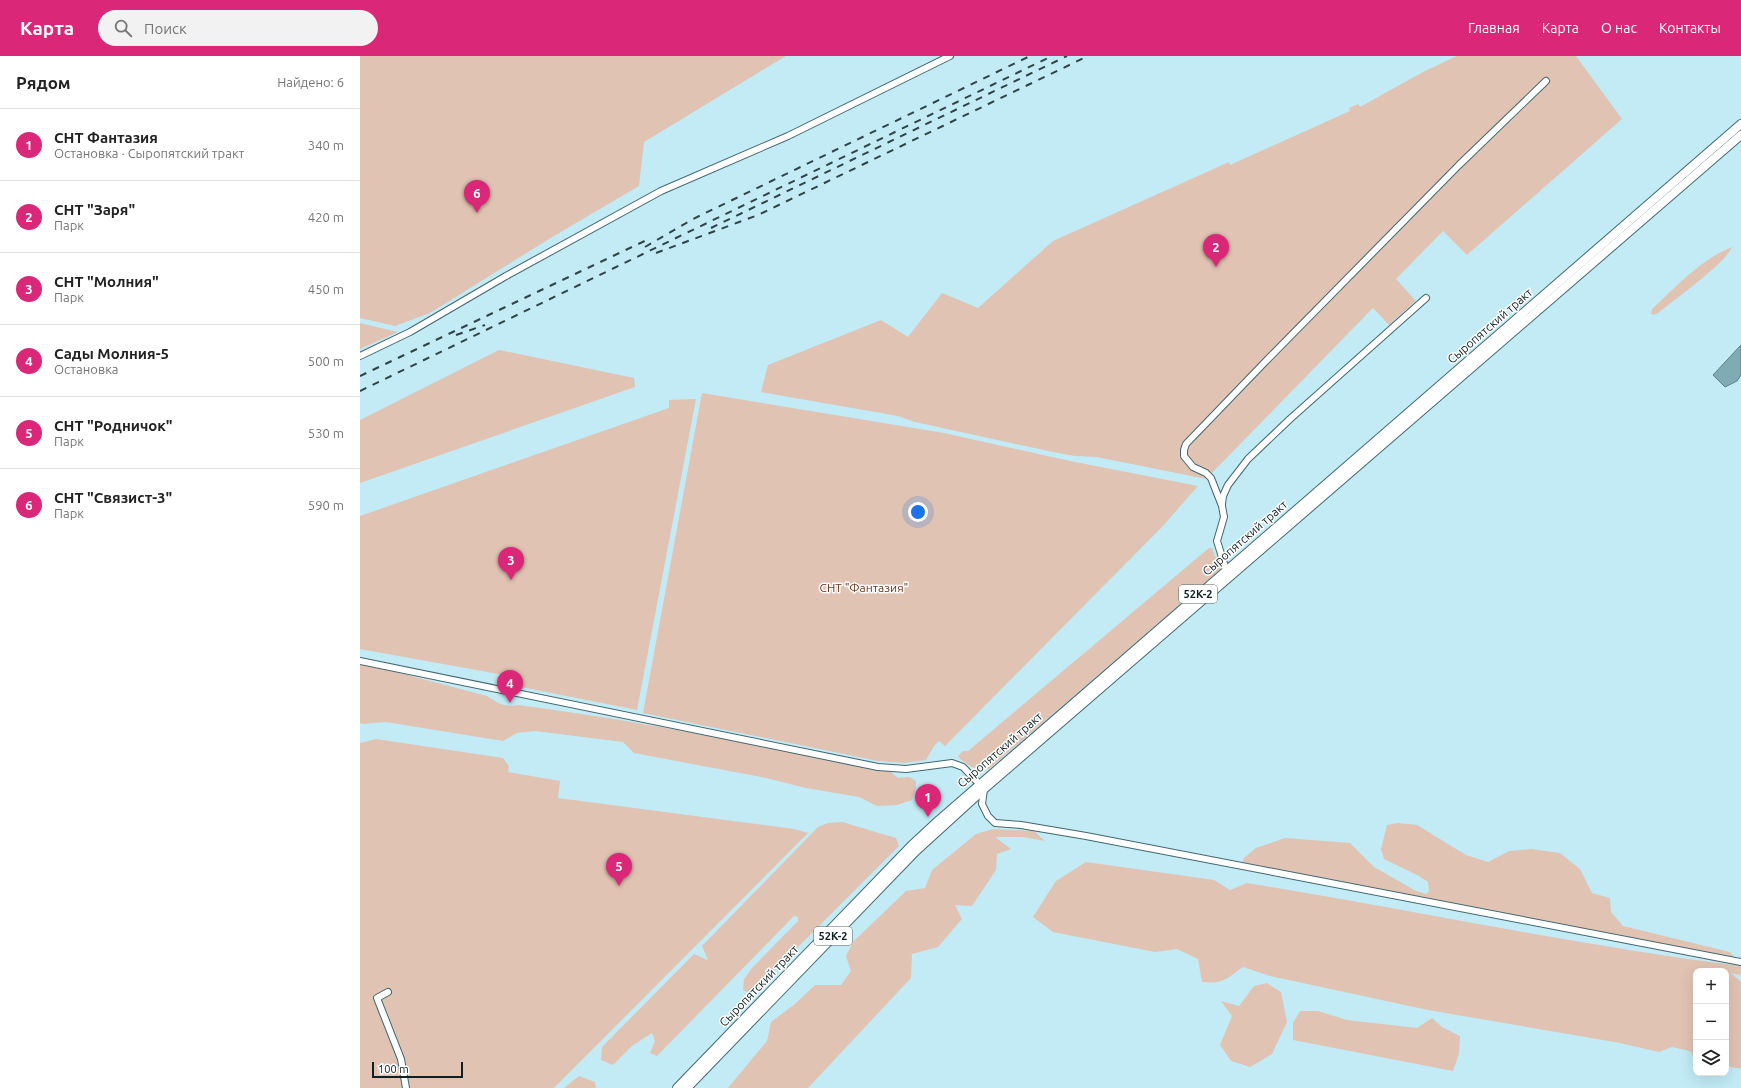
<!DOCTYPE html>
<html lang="ru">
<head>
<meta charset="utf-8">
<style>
	:root { --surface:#fff; --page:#f2f2f2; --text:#222; --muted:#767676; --line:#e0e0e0; --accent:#db2777 }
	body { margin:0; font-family:Ubuntu,sans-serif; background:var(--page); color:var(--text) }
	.controls { position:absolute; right:12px; bottom:12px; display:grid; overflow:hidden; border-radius:8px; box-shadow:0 4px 16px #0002 }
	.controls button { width:36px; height:36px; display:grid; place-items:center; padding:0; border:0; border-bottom:1px solid var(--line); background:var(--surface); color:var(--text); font:20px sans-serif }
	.scale { position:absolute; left:12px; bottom:10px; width:91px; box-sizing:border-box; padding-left:4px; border:2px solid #0f1f22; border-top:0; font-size:11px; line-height:14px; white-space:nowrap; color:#0f1f22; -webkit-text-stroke:3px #fff; paint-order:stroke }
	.you { position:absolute; left:558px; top:456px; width:14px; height:14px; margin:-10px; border:3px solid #fff; border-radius:50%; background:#1a73e8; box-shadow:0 0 0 6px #1a73e833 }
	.badge { display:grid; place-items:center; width:26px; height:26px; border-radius:50%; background:var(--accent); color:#fff; font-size:13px; font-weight:700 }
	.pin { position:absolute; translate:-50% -33px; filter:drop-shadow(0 1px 2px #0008) }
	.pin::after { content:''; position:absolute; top:21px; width:14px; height:12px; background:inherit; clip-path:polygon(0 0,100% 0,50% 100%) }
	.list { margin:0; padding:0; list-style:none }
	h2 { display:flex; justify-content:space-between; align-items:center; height:52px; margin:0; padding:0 16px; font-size:17px }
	h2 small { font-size:13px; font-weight:400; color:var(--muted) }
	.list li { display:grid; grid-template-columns:26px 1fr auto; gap:12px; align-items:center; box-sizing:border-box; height:72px; padding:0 16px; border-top:1px solid var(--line) }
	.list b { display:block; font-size:15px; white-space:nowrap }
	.list p { margin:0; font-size:13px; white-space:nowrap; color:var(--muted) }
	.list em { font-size:13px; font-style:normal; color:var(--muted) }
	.icon { flex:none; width:22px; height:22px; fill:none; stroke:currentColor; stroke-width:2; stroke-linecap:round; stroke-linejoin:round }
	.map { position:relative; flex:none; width:1381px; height:1032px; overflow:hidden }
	header { display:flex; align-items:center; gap:24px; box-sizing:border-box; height:56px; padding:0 20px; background:var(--accent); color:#fff }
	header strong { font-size:19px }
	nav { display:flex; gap:22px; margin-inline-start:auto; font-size:14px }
	.search { width:280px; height:36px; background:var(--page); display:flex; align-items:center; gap:10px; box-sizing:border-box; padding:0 14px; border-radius:22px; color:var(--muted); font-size:15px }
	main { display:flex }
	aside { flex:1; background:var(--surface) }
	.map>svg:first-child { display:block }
	.green { fill:#e1c3b3 }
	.water { fill:#80abb5; stroke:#5e8189 }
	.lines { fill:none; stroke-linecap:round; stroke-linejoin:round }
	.minor-casing { stroke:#42676f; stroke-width:8 }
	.major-casing { stroke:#42676f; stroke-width:10 }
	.minor { stroke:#fff; stroke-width:6 }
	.major { stroke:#fff; stroke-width:8 }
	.rail { stroke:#304448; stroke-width:2; stroke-dasharray:7 7; stroke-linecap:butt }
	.labels { text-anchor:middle; stroke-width:3; stroke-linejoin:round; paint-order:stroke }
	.shield { fill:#fff; stroke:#576264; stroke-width:1 }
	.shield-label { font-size:11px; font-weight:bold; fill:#0f1f22 }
	.street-label { font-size:12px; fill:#0f1f22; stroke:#fff }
	.park-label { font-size:12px; fill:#66371b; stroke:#fff }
</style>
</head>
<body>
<header>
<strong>Карта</strong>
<div class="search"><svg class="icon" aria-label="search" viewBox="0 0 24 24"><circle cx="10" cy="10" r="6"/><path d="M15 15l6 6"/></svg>Поиск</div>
<nav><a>Главная</a><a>Карта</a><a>О нас</a><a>Контакты</a></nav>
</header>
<main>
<aside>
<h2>Рядом<small>Найдено: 6</small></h2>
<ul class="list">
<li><span class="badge">1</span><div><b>СНТ Фантазия</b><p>Остановка · Сыропятский тракт</p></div><em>340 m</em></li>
<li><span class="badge">2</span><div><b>СНТ &quot;Заря&quot;</b><p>Парк</p></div><em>420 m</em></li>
<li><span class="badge">3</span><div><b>СНТ &quot;Молния&quot;</b><p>Парк</p></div><em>450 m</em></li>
<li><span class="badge">4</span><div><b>Сады Молния-5</b><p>Остановка</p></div><em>500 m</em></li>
<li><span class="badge">5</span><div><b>СНТ &quot;Родничок&quot;</b><p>Парк</p></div><em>530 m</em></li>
<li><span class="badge">6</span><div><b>СНТ &quot;Связист-3&quot;</b><p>Парк</p></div><em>590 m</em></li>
</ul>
</aside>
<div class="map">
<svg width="1381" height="1032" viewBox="0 0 1381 1032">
	<rect width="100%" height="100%" fill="#c2ebf5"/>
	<g class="green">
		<polygon points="0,0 426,0 284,86 279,130 189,183 70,257 35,270 0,262"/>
		<polygon points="1097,0 1216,0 1262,63 1107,199 1083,175 1036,223 1056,245 1029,269 1013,252 846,423 737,401 715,400 693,396 555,366 538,360 401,336 408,309 521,264 548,281 582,237 618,252 693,185 869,106 870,109 990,55 989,52 998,48 1000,51 1063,16"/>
		<path d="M1372 191C1366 207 1314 244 1298 257L1293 259 1291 257 1292 253C1317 230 1340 204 1372 191Z"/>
		<polygon points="0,267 38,276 0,293"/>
		<polygon points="139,294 274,322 275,331 0,427 0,364"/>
		<polygon points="342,337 584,377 710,405 838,430 802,471 585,690 579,685 574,690 566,704 544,707 518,705 283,657"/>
		<polygon points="336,343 277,654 161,631 158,629 156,622 144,619 0,593 0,460 309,352 309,344"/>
		<polygon points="849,492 852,492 855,500 861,508 860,514 629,713 617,714 601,704 598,700 603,695 608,695"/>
		<path d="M0 608 21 612 127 640C138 647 145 652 158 649 284 665 407 691 531 716L538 722 549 721 556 725V732L552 744 537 749 517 750 499 741 446 732 406 722 274 697 263 686 175 675 157 677 143 685 26 666 3 668 0 667Z"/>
		<polygon points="16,683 143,702 149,710 148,716 200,725 198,742 434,773 448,777 194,1032 0,1032 0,687"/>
		<polygon points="482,766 536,782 539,790 391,938 383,934 384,923 392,912 438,865 438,861 434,860 297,1000 290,997 295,985 292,977 272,990 253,1009 241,1004 242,991 334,898 348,904 342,890 458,771 468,767"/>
		<polygon points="1038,767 1057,769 1106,799 1128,806 1149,795 1171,793 1200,797 1220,813 1232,837 1250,842 1251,856 1263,870 1370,896 1377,904 881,810 884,802 896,792 925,782 990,787 1014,811 1056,835 1066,838 1069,835 1068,826 1059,820 1024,803 1021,793 1027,769"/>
		<polygon points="633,773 674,775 685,785 663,781 635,781 651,793 637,798 636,814 612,850 595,849 602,863 578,891 552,898 551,922 448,1032 368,1032 407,985 411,966 435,948 455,929 481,929 491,915 486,900 493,886 546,835 565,832 572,814 616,778"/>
		<path d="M726 806 854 824 870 834 887 827C1051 854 1215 889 1381 910V919L1371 917 1381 926V1013L1366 1010V915H1336V1005L1330 995 1312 991 1299 996 1260 987 1068 954 910 920 883 911C866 923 864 928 842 926L838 903 817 893 795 896 693 876 673 861 696 825Z"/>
		<polygon points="907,927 921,936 927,966 912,998 890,1011 871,1005 860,989 872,960 861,945 879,950 894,930"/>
		<polygon points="940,955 958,955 987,964 1057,972 1072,962 1082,971 1100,980 1099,998 1093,1015 933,984 933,967"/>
		<polygon points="219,1020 235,1026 236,1032 204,1032"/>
	</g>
	<polygon class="water" points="1381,289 1381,319 1377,325 1365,331 1353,319"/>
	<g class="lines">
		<defs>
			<g id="minor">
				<polyline points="0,300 50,276 146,220 301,135 428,80 590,0"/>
				<polyline points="862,448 863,440 868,429 888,403 930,363 1066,242"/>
				<polyline points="866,514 857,485 864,461 862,450 851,422 846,417 833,411 824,400 824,394 826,388 905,306 1099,109 1186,25"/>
				<polyline points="0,605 518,711 546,713 592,707 603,711 624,733 622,748 628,760 635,767 661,769 726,780 1381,906"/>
				<polyline points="28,936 17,942 41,1003 46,1032"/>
			</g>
			<g id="major">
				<polyline points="317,1032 551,790 579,764 1381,68"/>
				<polyline points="327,1032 556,795 624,733 1381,79"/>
			</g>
		</defs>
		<use href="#minor" class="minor-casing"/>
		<use href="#major" class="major-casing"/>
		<use href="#minor" class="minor"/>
		<use href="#major" class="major"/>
		<g class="rail">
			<polyline points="351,172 707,0"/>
			<polyline points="285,191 333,163 670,0"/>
			<polyline points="296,197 398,159 728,0"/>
			<polyline points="96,279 125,269"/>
			<polyline points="0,320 291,182"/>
			<polyline points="0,335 692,0"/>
		</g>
	</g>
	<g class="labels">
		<g class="shield">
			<rect x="819" y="529" width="38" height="18" rx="3"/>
			<rect x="454" y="871" width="38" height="18" rx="3"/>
		</g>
		<g class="shield-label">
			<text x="838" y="542">52К-2</text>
			<text x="473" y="884">52К-2</text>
		</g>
		<g class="street-label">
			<text transform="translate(1130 270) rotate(-41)" y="4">Сыропятский тракт</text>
			<text transform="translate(885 482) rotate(-41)" y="4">Сыропятский тракт</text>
			<text transform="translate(640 694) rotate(-41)" y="4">Сыропятский тракт</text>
			<text transform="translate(399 930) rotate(-46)" y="4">Сыропятский тракт</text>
		</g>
		<g class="park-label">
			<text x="504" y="536">СНТ "Фантазия"</text>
		</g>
	</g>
</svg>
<div class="controls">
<button>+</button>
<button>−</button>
<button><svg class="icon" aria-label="layers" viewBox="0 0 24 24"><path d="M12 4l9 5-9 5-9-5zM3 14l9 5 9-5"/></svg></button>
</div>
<div class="scale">100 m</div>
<div class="you"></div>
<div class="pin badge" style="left:568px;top:761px">1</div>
<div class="pin badge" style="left:856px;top:211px">2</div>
<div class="pin badge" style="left:151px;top:524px">3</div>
<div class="pin badge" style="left:150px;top:647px">4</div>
<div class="pin badge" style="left:259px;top:830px">5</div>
<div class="pin badge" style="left:117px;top:157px">6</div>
</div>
</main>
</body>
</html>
